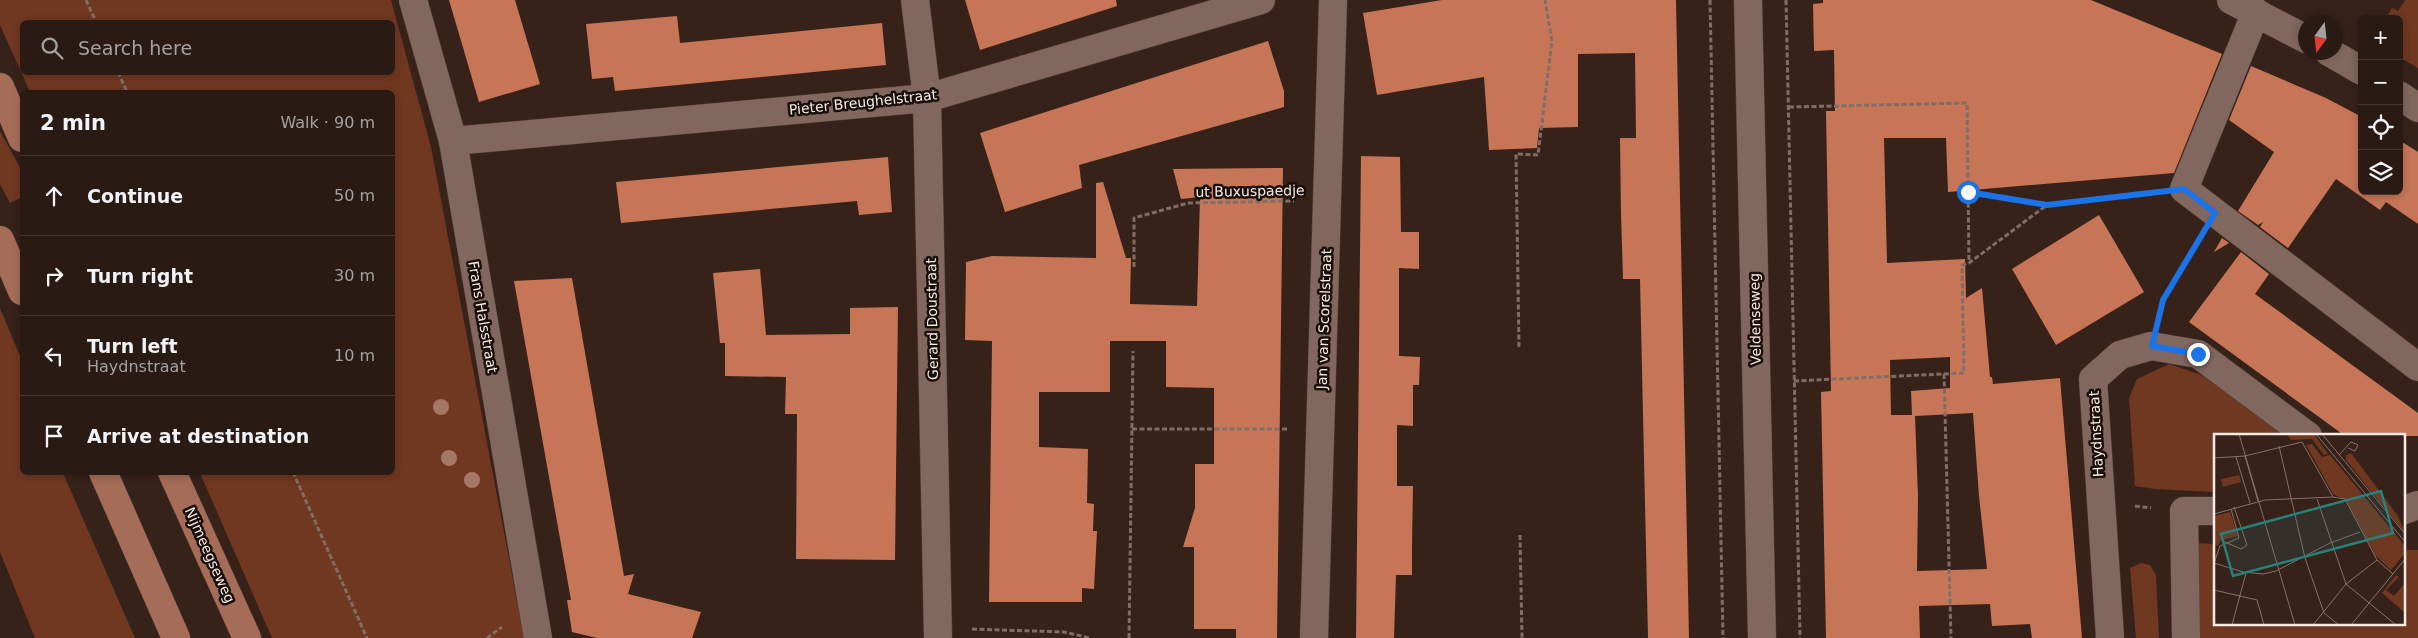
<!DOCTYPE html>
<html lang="en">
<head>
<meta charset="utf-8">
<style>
	:root { --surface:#291a14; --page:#31231d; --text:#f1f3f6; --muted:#a5a1a0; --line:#453834 }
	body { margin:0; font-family:"DejaVu Sans",sans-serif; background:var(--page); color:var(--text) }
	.controls { position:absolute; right:15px; top:15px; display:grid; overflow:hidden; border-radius:8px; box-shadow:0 2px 8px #0003 }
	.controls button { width:45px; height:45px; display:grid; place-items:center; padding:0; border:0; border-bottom:1px solid var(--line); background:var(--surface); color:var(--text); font:25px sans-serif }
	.compass { position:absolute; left:2298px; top:15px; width:45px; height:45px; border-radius:50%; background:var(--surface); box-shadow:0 2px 8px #0003; rotate:195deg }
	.stop { position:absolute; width:15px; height:15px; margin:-11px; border:4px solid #1a73e8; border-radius:50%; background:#fff }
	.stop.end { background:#1a73e8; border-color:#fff; box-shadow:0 1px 5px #0008 }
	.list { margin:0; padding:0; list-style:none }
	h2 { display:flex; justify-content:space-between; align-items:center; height:65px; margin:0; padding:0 20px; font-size:21px }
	h2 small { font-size:16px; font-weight:400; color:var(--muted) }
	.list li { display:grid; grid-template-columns:32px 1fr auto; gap:15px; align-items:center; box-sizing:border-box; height:80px; padding:0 20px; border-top:1px solid var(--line) }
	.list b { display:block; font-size:19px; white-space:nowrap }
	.list p { margin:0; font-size:16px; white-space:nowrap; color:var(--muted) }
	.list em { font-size:16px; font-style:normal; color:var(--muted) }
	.icon { flex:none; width:28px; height:28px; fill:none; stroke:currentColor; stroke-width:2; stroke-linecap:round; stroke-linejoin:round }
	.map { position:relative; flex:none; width:2418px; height:638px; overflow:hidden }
	.search { position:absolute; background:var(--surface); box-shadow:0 2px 8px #0003; left:20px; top:20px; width:375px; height:55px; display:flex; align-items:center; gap:12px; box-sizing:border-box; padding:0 18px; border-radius:8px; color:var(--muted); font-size:19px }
	.panel { position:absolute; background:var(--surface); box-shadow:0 2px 8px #0003; left:20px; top:90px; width:375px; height:385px; border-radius:8px }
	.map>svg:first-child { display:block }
	.green { fill:#703721; fill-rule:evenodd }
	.building { fill:#c77557; fill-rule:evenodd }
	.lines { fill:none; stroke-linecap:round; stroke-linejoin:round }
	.minor-casing { stroke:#53403a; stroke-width:29 }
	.major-casing { stroke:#53403a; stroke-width:29 }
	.path { stroke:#806d66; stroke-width:3; stroke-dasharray:5 2.5; stroke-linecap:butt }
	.minor { stroke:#81675d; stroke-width:28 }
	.major { stroke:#a56d58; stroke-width:28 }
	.tree { fill:#a57766 }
	.route { stroke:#1a73e8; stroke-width:6 }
	.labels { text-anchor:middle; stroke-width:5; stroke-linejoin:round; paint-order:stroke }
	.street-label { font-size:14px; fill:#faebe5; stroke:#180e0a }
	.inset-road { fill:none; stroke:#85726b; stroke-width:1 }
	.view { fill:#26827a; fill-opacity:0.15; stroke:#26827a; stroke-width:2.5 }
	.inset-edge { fill:none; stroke:#faebe5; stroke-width:2.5 }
</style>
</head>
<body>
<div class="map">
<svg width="2418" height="638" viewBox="0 0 2418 638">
	<rect width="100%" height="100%" fill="#37221a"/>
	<g class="green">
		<path d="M0 0H391L431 147 524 638H272L200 473 392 472V92H30L0 25ZM392 22V72H22V22Z"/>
		<polygon points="2405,0 2418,0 2418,68 2399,57 2399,19 2386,19 2392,8 2398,11"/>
		<polygon points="0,131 22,171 22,197 10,203 0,184"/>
		<polygon points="0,308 22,361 22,472 63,473 135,638 35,638 0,552"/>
		<polygon points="2169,364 2199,374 2231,394 2288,435 2216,436 2215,492 2155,489 2135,486 2129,398 2137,379"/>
		<polygon points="2193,543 2215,544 2216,624 2404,624 2404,550 2418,550 2418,638 2197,638"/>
		<polygon points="2141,563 2150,565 2156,575 2159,638 2136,638 2130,568"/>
	</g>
	<g class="building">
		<polygon points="449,0 515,0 540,84 479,102"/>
		<polygon points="965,0 1116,0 1117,6 980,50"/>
		<polygon points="1442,0 1676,0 1689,638 1648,638 1640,279 1623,279 1621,213 1620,138 1636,138 1635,53 1578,54 1578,127 1539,128 1537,148 1489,150 1484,77 1377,95 1363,13"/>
		<path d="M1823 0H2091L2222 54 2174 173 1948 192 1946 138H1884L1887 263 1965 259 1966 298 1982 288 1990 377H1992L1993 384 2060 378 2082 638H2032L2030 624 1992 626 1990 604 1919 606 1920 638H1826L1821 392 1831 391 1826 111H1835L1834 50 1814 51 1813 4 1823 3ZM1950 357V388L1911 391 1912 415H1891L1890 360ZM1973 413 1979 496 1987 569 1917 571 1918 497 1915 416Z"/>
		<polygon points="677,16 680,43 882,23 886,65 615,91 613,77 592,79 586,24"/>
		<polygon points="1268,41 1284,91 1284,107 1079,165 1082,188 1005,212 980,133"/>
		<polygon points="2251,66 2326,98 2362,117 2362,191 2399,191 2399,140 2418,152 2418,224 2386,202 2380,210 2336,179 2288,248 2260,227 2263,222 2258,225 2238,211 2274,152 2229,120"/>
		<polygon points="1361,156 1400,157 1401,232 1419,232 1419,269 1399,268 1399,356 1420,357 1419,385 1413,385 1413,426 1397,425 1397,486 1413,486 1412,545 1412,575 1396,575 1394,638 1356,638"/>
		<polygon points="888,157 892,212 859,215 857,201 621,223 616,182"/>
		<polygon points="1283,168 1277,638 1236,638 1236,629 1194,629 1194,547 1183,547 1195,508 1195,464 1214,464 1214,388 1166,387 1166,341 1110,341 1110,392 1039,392 1039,447 1088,449 1087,503 1094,504 1093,531 1097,531 1094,589 1082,588 1082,602 989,602 992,341 965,340 966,262 992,256 1096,258 1096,183 1103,182 1126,258 1131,258 1130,304 1197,306 1200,197 1181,199 1173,169"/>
		<polygon points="2099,215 2144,292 2056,345 2012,269"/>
		<polygon points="2222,238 2229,243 2214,252"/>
		<polygon points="2241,252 2269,274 2255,294 2418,413 2418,436 2345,436 2189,322"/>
		<polygon points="760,269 766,335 850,334 850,308 898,307 895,560 796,559 797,414 785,414 786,377 725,376 725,343 720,343 713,273"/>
		<polygon points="572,278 624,576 634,574 628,594 701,612 692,638 597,638 572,632 567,600 571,600 514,281"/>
	</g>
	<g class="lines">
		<defs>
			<g id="minor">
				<polyline points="413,0 453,141 538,638"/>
				<polyline points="915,0 927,98 938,638"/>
				<polyline points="1748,0 1762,638"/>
				<polyline points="2231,0 2306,39"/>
				<polyline points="2256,12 2184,189 2418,367"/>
				<polyline points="2329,52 2362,71"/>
				<polyline points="2399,95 2418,108"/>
				<polyline points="453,141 927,98 1261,0"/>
				<polyline points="2404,510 2418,505"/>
				<polyline points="1314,638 1333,0"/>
				<polyline points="2110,638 2093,379 2120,355 2151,346 2198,354 2308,436"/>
				<polyline points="2186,638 2184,511 2216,511"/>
			</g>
			<g id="major">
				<polyline points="0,87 22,138"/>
				<polyline points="0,240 22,291"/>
				<polyline points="103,472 176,638"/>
				<polyline points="172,472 247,638"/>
			</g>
		</defs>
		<use href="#minor" class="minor-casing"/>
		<use href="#major" class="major-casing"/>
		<g class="path">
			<polyline points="86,0 96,22"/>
			<polyline points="1710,0 1723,638"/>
			<polyline points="1786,0 1800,638"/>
			<polyline points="118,72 127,92"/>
			<polyline points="1789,107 1967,103 1969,263"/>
			<polyline points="1968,192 2047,205 2153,192"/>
			<polyline points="1134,267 1134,218 1188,203 1294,201"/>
			<polyline points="2159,315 2163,300 2198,241"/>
			<polyline points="1519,347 1516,154 1538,155 1552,41 1545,0"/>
			<polyline points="1944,374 1951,638"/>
			<polyline points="1794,381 1964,373 1962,265 1969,263 2047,205"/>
			<polyline points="1132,429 1287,429"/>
			<polyline points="293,472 367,638"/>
			<polyline points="2135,506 2151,508"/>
			<polyline points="1520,535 1522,638"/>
			<polyline points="972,629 1064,632 1090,638"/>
			<polyline points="487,638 502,627"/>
			<polyline points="1129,638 1133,351"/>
		</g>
		<use href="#minor" class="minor"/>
		<use href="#major" class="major"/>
	</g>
	<g class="tree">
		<circle cx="441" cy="407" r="8"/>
		<circle cx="449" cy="458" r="8"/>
		<circle cx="472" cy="480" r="8"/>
	</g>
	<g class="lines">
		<polyline class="route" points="1968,192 2047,205 2184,189 2215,213 2163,300 2152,346 2198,354"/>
	</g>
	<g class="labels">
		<g class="street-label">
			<text transform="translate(863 102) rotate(-6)" y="5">Pieter Breughelstraat</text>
			<text transform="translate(1250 191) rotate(-1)" y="5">ut Buxuspaedje</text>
			<text transform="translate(483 317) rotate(80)" y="5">Frans Halsstraat</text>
			<text transform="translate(932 319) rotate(-91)" y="5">Gerard Doustraat</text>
			<text transform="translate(1324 319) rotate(-88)" y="5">Jan van Scorelstraat</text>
			<text transform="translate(1755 319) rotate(-91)" y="5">Veldenseweg</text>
			<text transform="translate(2096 434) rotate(-93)" y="5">Haydnstraat</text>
			<text transform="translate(210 555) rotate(66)" y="5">Nijmeegseweg</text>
		</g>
	</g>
	<g transform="translate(2214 434)">
		<rect width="191" height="191" fill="#37221a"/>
		<path d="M73 0H100L114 20 110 21 98 5 77 6ZM98 10 108 23 116 21 191 112V119L177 136 161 121 132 66 119 60 92 11ZM137 19 184 82 191 99 132 26V21ZM25 41 27 48 9 53 7 45ZM16 78 24 102 7 106 4 112 0 111V82ZM182 141 185 143 172 156 180 162 191 149 190 178 168 159Z" fill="#703721"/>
		<path class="inset-road" d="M25 0 81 191M102 0 192 109M108 0 192 101M65 12 91 124 110 179 125 191M125 21 137 8 144 11 141 17 134 14M31 22 44 67M22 23 36 69M0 24 31 22 88 8 119 63M119 63 131 65 163 126 179 140M103 65 132 150 182 191M17 75 25 104 6 112 0 129 29 138 49 140 62 137 116 109 146 98M0 80 51 66 119 63M11 108 27 115 33 111 20 73M0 156 43 166 50 191M18 191 32 139M99 191 132 150 163 126M137 191 192 124"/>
		<path class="view" d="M167 57 179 99 19 142 7 100Z"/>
		<rect width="191" height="191" class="inset-edge"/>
	</g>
</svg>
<div class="controls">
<button>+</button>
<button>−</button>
<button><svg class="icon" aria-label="locate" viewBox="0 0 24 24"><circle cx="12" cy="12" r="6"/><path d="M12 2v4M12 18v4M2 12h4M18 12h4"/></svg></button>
<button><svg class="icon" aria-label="layers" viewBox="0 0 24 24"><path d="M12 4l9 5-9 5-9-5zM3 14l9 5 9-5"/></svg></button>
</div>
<svg class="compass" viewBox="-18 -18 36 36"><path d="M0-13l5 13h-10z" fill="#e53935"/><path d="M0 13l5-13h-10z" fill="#a5a1a0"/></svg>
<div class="stop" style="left:1968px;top:192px"></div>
<div class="stop end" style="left:2198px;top:354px"></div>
<div class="search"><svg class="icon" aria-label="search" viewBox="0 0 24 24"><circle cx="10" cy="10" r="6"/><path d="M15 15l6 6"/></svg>Search here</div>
<section class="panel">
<h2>2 min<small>Walk · 90 m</small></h2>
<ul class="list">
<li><svg class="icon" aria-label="ahead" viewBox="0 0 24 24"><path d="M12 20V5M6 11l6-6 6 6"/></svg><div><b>Continue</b></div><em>50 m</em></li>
<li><svg class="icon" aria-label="right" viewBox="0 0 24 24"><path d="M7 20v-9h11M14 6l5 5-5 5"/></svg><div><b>Turn right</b></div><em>30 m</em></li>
<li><svg class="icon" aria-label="left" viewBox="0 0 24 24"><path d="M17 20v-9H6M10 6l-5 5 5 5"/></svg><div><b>Turn left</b><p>Haydnstraat</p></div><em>10 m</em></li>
<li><svg class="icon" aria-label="arrive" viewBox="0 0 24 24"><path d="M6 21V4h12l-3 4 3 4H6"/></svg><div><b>Arrive at destination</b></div></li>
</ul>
</section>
</div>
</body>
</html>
